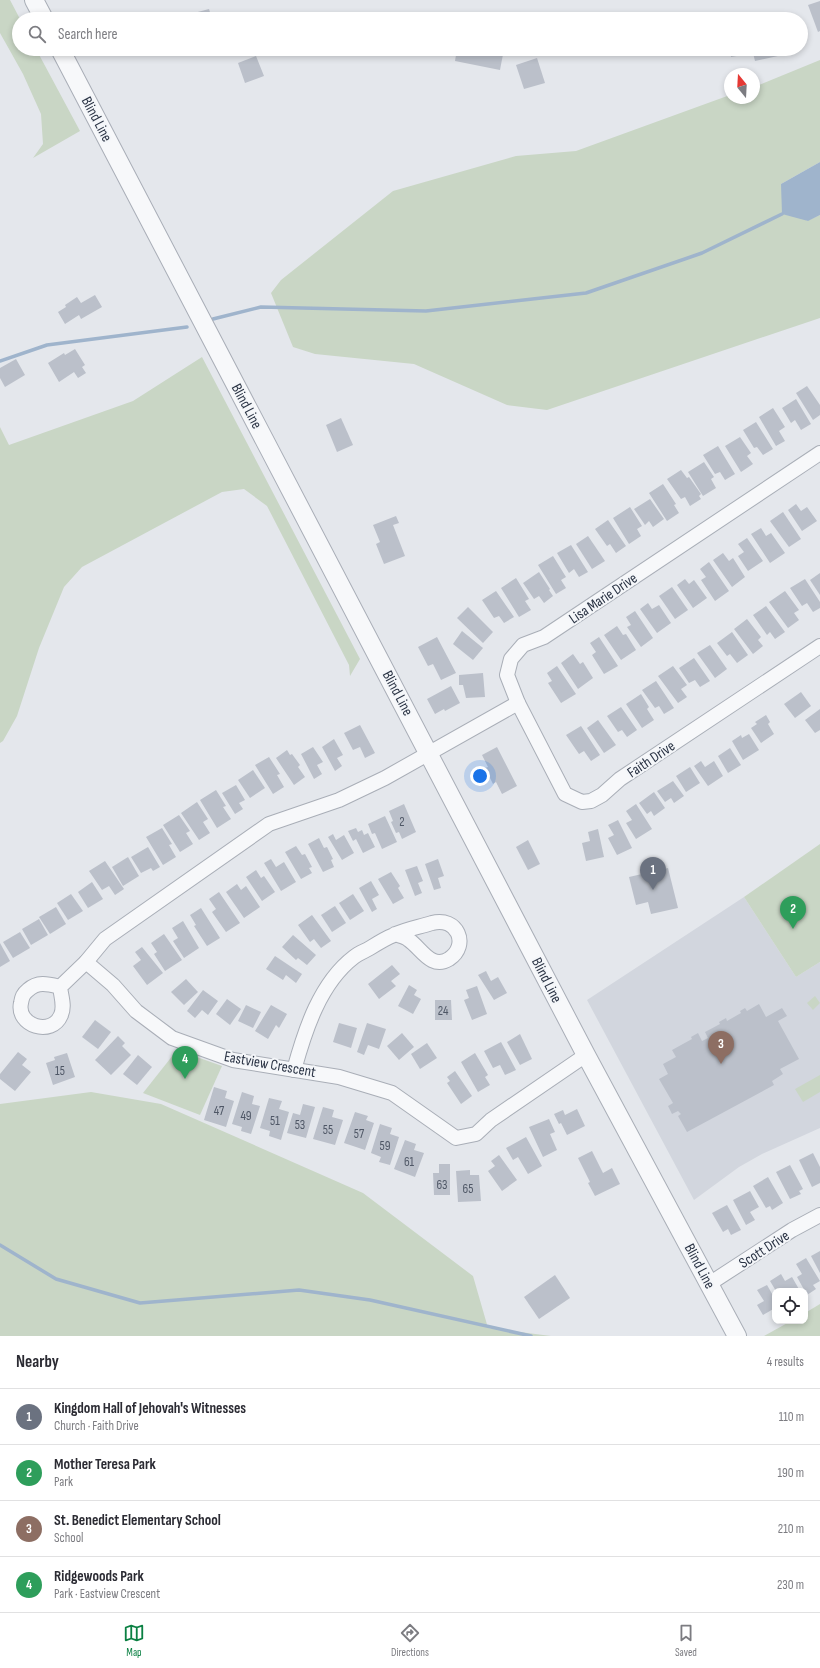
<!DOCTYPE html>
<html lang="en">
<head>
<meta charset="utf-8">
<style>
	:root { --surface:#fff; --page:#f7f7f7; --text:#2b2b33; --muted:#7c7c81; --line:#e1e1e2; --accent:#0b8043 }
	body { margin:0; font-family:"Sofia Sans Condensed",sans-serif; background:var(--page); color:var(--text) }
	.controls { position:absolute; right:12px; bottom:12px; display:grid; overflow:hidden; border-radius:8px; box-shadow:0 2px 6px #0003 }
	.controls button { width:36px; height:36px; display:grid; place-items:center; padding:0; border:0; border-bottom:1px solid var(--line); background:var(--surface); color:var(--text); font:20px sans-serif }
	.compass { position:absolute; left:724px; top:68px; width:36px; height:36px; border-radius:50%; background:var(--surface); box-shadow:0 2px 6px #0003; rotate:342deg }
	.you { position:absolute; left:480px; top:776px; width:14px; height:14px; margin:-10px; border:3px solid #fff; border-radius:50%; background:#1a73e8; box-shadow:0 0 0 6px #1a73e833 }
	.badge { display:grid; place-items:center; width:26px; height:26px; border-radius:50%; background:var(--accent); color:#fff; font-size:13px; font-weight:700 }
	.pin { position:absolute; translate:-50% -33px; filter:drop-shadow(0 1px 2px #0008) }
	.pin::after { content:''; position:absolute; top:21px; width:14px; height:12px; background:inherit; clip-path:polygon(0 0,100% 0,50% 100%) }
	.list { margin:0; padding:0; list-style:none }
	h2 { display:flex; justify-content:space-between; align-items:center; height:52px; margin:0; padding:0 16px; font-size:17px }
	h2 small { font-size:13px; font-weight:400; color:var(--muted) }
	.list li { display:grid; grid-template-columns:26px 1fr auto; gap:12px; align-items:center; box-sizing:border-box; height:56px; padding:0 16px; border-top:1px solid var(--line) }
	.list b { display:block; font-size:15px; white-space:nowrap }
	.list p { margin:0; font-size:13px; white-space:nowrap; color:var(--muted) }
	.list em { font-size:13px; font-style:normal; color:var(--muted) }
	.icon { flex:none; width:22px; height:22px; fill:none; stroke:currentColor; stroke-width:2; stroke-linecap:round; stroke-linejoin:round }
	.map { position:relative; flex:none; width:820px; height:1336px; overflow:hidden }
	.search { position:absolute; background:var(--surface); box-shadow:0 2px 6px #0003; left:12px; right:12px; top:12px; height:44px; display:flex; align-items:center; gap:10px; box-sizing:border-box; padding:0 14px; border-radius:22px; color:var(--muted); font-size:15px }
	.sheet { height:276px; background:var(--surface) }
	nav { display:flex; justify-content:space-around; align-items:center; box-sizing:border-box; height:56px; border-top:1px solid var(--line); background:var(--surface); font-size:11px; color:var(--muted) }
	nav a { display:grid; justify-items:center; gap:2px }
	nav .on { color:var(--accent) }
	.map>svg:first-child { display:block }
	.built { fill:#d2d6de }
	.green { fill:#c9d6c5 }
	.water { fill:#9fb4cc }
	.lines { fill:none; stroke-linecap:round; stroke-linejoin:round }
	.stream { stroke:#9fb4cc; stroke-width:3.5 }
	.building { fill:#bbc0ca }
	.minor-casing { stroke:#a9aeb7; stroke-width:16 }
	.tertiary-casing { stroke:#a9aeb7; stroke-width:20 }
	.minor { stroke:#f7f8fa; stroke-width:14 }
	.tertiary { stroke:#f7f8fa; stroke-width:18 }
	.labels { text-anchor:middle; stroke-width:4; stroke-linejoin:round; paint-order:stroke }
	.number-label { font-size:13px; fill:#4f5766 }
	.street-label { font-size:15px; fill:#2b3445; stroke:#f4f6f9 }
</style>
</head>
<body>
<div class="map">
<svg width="820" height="1336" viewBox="0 0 820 1336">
	<rect width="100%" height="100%" fill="#e4e7ec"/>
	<polygon class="built" points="744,897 796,977 820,962 820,1128 762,1154 739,1167 694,1200 587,1000"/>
	<g class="green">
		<polygon points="0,0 10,0 20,19 19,19 19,49 36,49 80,131 33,158 43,144 41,114 23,74 0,33"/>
		<polygon points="820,60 820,162 781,184 807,221 820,215 820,318 547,410 507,405 414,364 315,354 293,347 271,293 281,280 393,191 516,156 576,151 730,95 730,98 754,98 754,87"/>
		<polygon points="202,357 360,659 350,676 349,665 267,506 244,489 222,492 82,567 64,587 39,648 17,716 3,741 0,743 0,427 9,445 133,401"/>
		<polygon points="820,844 820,962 796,977 744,897"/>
		<polygon points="815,996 820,1003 813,1010 807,1003"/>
		<polygon points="177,1050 222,1066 200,1115 143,1093"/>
		<polygon points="820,1075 820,1092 803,1102 795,1089"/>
		<polygon points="91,1092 161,1104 363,1193 473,1276 488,1328 551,1336 0,1336 0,1104"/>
		<polygon points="820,1304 820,1336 764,1336 791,1321 805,1321 805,1313"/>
	</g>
	<polygon class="water" points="820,162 820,215 808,221 782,214 781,184"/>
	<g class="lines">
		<g class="stream">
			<polyline points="213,319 261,307 426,311 586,293 702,253 782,214"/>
			<polyline points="0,361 47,345 187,327"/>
			<polyline points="0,1245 56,1279 140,1303 299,1290 370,1300 531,1336"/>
		</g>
	</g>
	<g class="building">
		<polygon points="820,1 820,31 818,32 808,5"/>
		<polygon points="209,9 212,19 180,19 179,17"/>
		<polygon points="457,49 504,49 500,70 455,61"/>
		<polygon points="730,49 786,49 787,54 755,61 753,53 731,57"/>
		<polygon points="256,56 264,76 245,83 238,63"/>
		<polygon points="537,58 545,83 524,89 516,65"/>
		<polygon points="95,295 102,307 81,319 79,315 65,324 58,312 66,307 65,305 77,297 81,303"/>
		<polygon points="75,349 85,365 82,367 86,373 78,378 74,372 59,382 48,363 64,353 65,355"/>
		<polygon points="16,359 25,375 5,387 0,378 0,368"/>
		<polygon points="807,386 820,405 820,415 813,420 796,393"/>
		<polygon points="796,399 811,424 801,430 795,420 791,423 782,408"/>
		<polygon points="773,408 785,427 779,431 785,441 776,446 759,417"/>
		<polygon points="341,418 353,445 337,452 326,425"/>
		<polygon points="756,422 773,449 763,455 757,447 754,448 743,430"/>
		<polygon points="740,437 751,453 747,456 753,464 741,472 725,446"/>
		<polygon points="718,446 735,474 725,480 720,472 715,474 703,455"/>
		<polygon points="704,462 714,477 711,479 716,488 703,496 688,472"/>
		<polygon points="681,470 687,478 689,477 701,494 699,496 701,499 690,506 685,497 681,499 667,479"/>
		<polygon points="663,484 676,504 674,505 679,513 667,521 649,493"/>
		<polygon points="650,499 664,519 653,527 649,521 645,525 634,509"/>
		<polygon points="796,504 801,511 807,507 817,521 802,531 788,510"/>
		<polygon points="630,507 642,526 637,529 641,536 629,544 613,518"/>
		<polygon points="783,512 801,539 789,547 770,521"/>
		<polygon points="396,516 399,523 393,525 405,556 384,564 376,544 380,542 373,525"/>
		<polygon points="608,520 626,546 616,553 610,544 607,546 595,529"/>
		<polygon points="761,528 766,536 771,533 785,553 770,563 751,534"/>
		<polygon points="588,536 605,561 592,569 576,544"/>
		<polygon points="747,538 763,561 748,571 738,556 744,552 738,544"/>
		<polygon points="571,545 588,572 579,577 574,569 569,573 557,553"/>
		<polygon points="723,553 729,561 733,558 745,577 732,587 713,560"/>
		<polygon points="553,556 566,577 561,580 566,588 556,594 538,565"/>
		<polygon points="709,562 729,591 715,601 701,580 706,577 700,569"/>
		<polygon points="539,572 550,589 549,590 553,596 544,603 539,596 534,599 523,583"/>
		<polygon points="820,573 820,595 810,580"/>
		<polygon points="516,578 529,599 525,601 531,610 519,617 501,588"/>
		<polygon points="685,579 689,584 694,580 707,598 693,608 677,585"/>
		<polygon points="805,579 820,602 820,608 813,612 807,603 802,606 790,588"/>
		<polygon points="672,587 688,610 675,619 659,596"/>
		<polygon points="496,591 514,617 504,623 499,616 494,618 482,600"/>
		<polygon points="785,591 799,610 794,613 799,620 788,628 769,602"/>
		<polygon points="648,603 652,609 659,605 671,623 657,633 640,609"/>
		<polygon points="766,606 785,632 775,639 770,632 767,635 753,615"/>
		<polygon points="468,607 493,632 483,643 457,618"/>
		<polygon points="635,611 653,638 641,647 627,627 631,625 626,617"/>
		<polygon points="747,619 761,637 758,640 763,646 753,654 734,629"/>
		<polygon points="617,626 623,635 626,634 636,650 621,660 604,635"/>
		<polygon points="462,631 483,648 473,660 453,644"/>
		<polygon points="732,632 748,655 737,663 730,654 727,656 717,643"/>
		<polygon points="437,637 456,673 441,680 433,664 428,666 418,647"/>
		<polygon points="599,637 618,666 604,674 592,655 596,652 590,643"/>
		<polygon points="710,645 727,669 715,678 697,653"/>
		<polygon points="573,654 580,664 583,662 593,678 578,689 561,663"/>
		<polygon points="694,658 710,681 700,687 695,680 689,683 679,668"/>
		<polygon points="557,666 576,694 561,703 548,683 552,681 547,673"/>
		<polygon points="673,666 687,685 681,689 687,697 678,703 658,676"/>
		<polygon points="483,673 485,697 466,698 463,685 459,685 459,675"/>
		<polygon points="656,681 674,708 664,714 659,706 655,708 642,690"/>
		<polygon points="451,686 460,703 445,711 444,709 435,714 427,699"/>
		<polygon points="801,692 811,706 795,718 784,704"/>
		<polygon points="641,694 649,707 647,709 654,720 642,728 626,704"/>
		<polygon points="621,707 637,730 627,737 622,730 618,732 607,716"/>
		<polygon points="820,709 820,730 815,733 805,720"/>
		<polygon points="766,715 770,722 768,724 774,734 761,743 751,728 757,724 755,722"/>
		<polygon points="598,720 616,745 604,753 587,728"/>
		<polygon points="360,725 375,753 365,758 360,747 353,750 344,733"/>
		<polygon points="581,726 600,755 591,761 584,751 579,754 566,735"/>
		<polygon points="749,734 759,750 743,760 732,741 741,735 742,738"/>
		<polygon points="334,739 343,755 337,758 342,766 335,771 322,747"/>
		<polygon points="313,747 323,762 317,765 322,774 314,779 301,754"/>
		<polygon points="497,747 517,786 502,794 496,782 493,784 485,768 488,767 482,755"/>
		<polygon points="730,748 741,765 728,773 718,756"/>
		<polygon points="287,750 290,755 292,754 300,765 298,767 305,777 294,785 276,758"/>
		<polygon points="269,757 280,774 277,775 284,787 273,794 255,765"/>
		<polygon points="701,761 705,767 714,761 723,776 708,786 694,766"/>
		<polygon points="690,767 700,783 686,792 676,776"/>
		<polygon points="253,770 265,788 250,798 238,780"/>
		<polygon points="673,781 684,796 674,803 671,798 665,802 657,791"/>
		<polygon points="236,785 245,800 239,803 243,809 235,814 222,793"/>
		<polygon points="216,790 226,806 223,807 231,819 217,828 200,800"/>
		<polygon points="654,792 665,808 654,816 651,811 647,814 639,803"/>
		<polygon points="197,802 208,819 203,822 210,833 199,840 181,813"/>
		<polygon points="404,804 416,832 402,839 399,832 396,833 391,822 393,821 389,811"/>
		<polygon points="636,804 652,829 636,839 626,823 632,820 626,811"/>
		<polygon points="179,815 190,831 186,833 193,844 180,852 163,825"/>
		<polygon points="385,816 397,842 382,849 375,833 372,834 368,824"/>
		<polygon points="618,820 632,848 617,855 608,838 614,835 608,825"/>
		<polygon points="162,828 172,844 169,845 176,857 163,865 146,837"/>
		<polygon points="356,828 358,832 362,830 364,835 368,833 375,847 363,853 356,839 353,841 348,831"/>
		<polygon points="598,829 604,857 586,861 582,843 590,841 588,832"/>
		<polygon points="333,834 336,840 344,835 354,853 342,860 328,837"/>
		<polygon points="319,838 324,848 327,847 333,859 331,860 334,867 323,872 308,844"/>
		<polygon points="528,840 540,864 528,870 516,847"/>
		<polygon points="296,846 302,855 305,854 312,867 309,868 312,873 301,879 285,852"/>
		<polygon points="148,847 160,867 153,871 151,868 141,873 131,857"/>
		<polygon points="128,857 139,876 123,886 112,867"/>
		<polygon points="271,859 276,867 284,862 296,882 281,891 264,863"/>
		<polygon points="438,859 444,876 438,878 441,888 434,890 425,864"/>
		<polygon points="105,861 124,889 115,895 109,886 102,890 89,871"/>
		<polygon points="417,866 423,881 418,883 422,893 415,896 405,870"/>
		<polygon points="668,868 678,908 651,914 648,902 636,905 629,877"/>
		<polygon points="256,870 261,878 264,876 275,892 262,901 246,877"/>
		<polygon points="391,872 400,886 398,888 404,898 393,904 378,879"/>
		<polygon points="371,881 379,895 372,899 377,909 372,912 359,888"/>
		<polygon points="92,882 103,899 88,908 78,892"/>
		<polygon points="237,884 241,890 246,886 260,907 244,918 226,892"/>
		<polygon points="219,892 240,923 226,932 212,912 216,909 209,899"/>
		<polygon points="71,894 83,911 68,920 57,903"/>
		<polygon points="353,894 364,911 350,920 339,903"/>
		<polygon points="335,906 346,923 332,932 321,915"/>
		<polygon points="56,907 66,924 50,934 39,917"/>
		<polygon points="201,908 220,938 207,946 194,926 196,925 190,915"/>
		<polygon points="312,915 331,941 321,948 314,939 310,942 298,925"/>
		<polygon points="39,919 48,935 31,945 22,929"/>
		<polygon points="183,921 199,948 184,958 173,941 178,938 172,928"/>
		<polygon points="20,932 30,948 13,958 3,942"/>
		<polygon points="164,934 182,960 165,971 154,954 157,952 151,943"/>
		<polygon points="293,935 316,955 307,965 298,958 296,960 282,947"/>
		<polygon points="0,943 10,961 0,967"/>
		<polygon points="142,947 163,973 147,985 133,966 141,960 135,952"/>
		<polygon points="275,956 302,974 296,983 286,975 283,980 266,969"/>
		<polygon points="392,965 400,974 391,981 396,986 379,999 368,984"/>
		<polygon points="486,971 491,981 498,977 507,993 494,1000 478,975"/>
		<polygon points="186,979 198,992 184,1005 171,992"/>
		<polygon points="409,985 417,990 414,995 421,999 413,1014 398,1006"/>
		<polygon points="477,986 487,1014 472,1020 464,1000 469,998 466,990"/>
		<polygon points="203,990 218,1001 208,1015 202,1010 195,1018 187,1011"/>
		<polygon points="227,999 241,1009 230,1025 216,1014"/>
		<polygon points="435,1000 451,1000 452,1020 435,1020"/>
		<polygon points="759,1004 766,1017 782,1008 787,1016 778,1021 799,1059 780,1069 783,1074 772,1081 774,1085 687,1132 678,1116 681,1114 678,1111 672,1114 668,1106 673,1103 659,1079 668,1074 663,1064 676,1057 672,1050 692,1039 691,1037 698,1033 702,1041 708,1038 705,1032 720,1024 719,1022 726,1018 727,1021 741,1013 740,1011 745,1008 747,1011"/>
		<polygon points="246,1005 261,1012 253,1028 238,1021"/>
		<polygon points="271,1005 287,1014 279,1028 276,1025 268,1039 255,1031"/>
		<polygon points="95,1020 111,1032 98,1049 82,1037"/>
		<polygon points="339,1023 357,1028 351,1048 333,1042"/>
		<polygon points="367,1023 386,1029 379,1049 368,1045 364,1055 357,1052"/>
		<polygon points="402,1033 414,1047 399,1060 387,1046"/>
		<polygon points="520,1034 532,1059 520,1065 507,1042"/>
		<polygon points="118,1036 125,1043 122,1046 131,1055 111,1075 95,1060"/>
		<polygon points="501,1042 516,1070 505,1075 500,1065 493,1068 484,1051"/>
		<polygon points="427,1043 437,1058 420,1069 411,1054"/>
		<polygon points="18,1052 27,1059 22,1065 31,1072 15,1091 0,1079 0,1074"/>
		<polygon points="67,1053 75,1077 53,1085 46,1063 55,1060 54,1057"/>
		<polygon points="475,1053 488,1075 485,1077 490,1085 478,1092 461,1062"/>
		<polygon points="138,1055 152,1067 137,1085 123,1074"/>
		<polygon points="455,1071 472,1096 461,1104 447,1083 450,1081 447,1077"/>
		<polygon points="214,1087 227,1091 225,1098 234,1101 226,1127 204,1120"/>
		<polygon points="242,1092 254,1096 252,1104 260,1106 251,1134 241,1131 242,1127 232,1124"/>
		<polygon points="269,1098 282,1101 279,1109 289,1112 281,1140 269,1136 270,1131 260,1128"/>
		<polygon points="303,1104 315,1107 306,1138 287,1133 293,1113 300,1115"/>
		<polygon points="323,1107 334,1110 332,1117 343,1120 335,1145 313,1139"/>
		<polygon points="577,1109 585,1126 567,1135 561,1123 559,1124 554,1114 563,1110 565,1115"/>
		<polygon points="355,1112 368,1116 366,1120 374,1123 365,1150 344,1143"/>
		<polygon points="549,1119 555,1132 550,1134 557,1150 543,1157 529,1127"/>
		<polygon points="380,1124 392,1128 390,1134 399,1137 390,1165 379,1162 381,1157 371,1153"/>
		<polygon points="526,1137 542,1166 528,1174 518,1157 513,1160 506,1148"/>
		<polygon points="405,1140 416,1144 414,1150 424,1153 415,1177 394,1169"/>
		<polygon points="592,1151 603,1173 612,1168 620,1184 595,1196 588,1183 590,1182 578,1158"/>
		<polygon points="813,1153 820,1167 820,1183 812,1187 799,1160"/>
		<polygon points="499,1155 517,1180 502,1191 488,1171 495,1166 491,1161"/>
		<polygon points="439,1164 450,1164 450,1195 434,1195 433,1173 439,1173"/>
		<polygon points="790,1165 803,1189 799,1191 801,1194 790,1199 776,1172"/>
		<polygon points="470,1170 470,1175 479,1175 481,1201 458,1202 456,1171"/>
		<polygon points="768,1177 783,1203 772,1210 770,1206 766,1208 753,1186"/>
		<polygon points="750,1191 759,1207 750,1212 755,1220 746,1225 733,1200"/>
		<polygon points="727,1205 741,1230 731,1235 728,1229 723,1232 712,1213"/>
		<polygon points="820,1251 820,1273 811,1256"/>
		<polygon points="806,1258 820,1281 813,1285 816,1289 807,1295 797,1277 802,1274 796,1264"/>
		<polygon points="781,1274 785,1281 792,1277 800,1291 784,1291 783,1289 776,1291 770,1281"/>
		<polygon points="555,1275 570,1298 539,1319 524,1297"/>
		<polygon points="767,1285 775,1299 775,1308 763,1315 757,1305 764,1301 757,1290"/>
	</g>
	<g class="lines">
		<defs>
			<g id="minor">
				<polyline points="820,453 544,637 523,645 511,659 507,675 518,703 565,794 582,802 591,801 602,795 620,779 820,646"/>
				<polyline points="86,962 113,985 136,1011 172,1038 233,1060 339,1077 392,1093 456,1138 476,1134 491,1120 586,1055"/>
				<path d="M60 987C61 996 65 1006 61 1015 52 1037 16 1026 21 1003 22 997 23 994 28 990 38 981 48 984 60 987L86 962 105 939 269 824 339 800 385 778 518 703"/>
				<path d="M294 1070C305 1030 320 983 354 957 359 953 365 951 370 948 378 943 386 938 394 935 406 929 420 927 432 923 457 916 470 945 449 959 431 970 421 948 409 940 406 937 400 936 395 934"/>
				<polyline points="709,1284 792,1230 820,1215"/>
			</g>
			<g id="tertiary">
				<polyline points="34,0 44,19"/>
				<polyline points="60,49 586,1055 737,1336"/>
			</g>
		</defs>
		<use href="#minor" class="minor-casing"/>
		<use href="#tertiary" class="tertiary-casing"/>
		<use href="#minor" class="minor"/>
		<use href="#tertiary" class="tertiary"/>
	</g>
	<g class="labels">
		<g class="number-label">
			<text x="402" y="826">2</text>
			<text x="443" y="1015">24</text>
			<text x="60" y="1075">15</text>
			<text x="219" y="1115">47</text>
			<text x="246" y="1120">49</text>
			<text x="275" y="1125">51</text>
			<text x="300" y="1129">53</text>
			<text x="328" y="1134">55</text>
			<text x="359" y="1138">57</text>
			<text x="385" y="1150">59</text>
			<text x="409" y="1166">61</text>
			<text x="442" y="1189">63</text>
			<text x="468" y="1193">65</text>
		</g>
		<g class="street-label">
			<text transform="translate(97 119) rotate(62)" y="5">Blind Line</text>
			<text transform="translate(247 406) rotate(62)" y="5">Blind Line</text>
			<text transform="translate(603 598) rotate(-34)" y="5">Lisa Marie Drive</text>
			<text transform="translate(398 693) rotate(62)" y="5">Blind Line</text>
			<text transform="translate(651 759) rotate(-34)" y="5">Faith Drive</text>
			<text transform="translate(547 980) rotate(63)" y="5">Blind Line</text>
			<text transform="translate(270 1064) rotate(10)" y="5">Eastview Crescent</text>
			<text transform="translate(764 1249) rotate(-33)" y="5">Scott Drive</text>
			<text transform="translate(700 1266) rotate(62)" y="5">Blind Line</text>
		</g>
	</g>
</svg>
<div class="controls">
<button><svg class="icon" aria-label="locate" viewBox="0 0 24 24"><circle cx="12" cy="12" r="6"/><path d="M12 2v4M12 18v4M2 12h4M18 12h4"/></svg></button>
</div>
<svg class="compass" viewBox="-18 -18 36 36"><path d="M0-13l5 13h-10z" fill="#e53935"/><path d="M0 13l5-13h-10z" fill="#7c7c81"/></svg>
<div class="you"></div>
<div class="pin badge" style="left:653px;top:890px;background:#6b7280">1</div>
<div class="pin badge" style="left:793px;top:929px;background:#2e9e5b">2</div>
<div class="pin badge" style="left:721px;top:1064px;background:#8d6e63">3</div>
<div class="pin badge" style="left:185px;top:1079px;background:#2e9e5b">4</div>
<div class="search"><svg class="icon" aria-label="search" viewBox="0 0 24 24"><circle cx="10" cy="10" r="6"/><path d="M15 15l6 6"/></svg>Search here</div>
</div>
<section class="sheet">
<h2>Nearby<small>4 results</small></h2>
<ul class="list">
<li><span class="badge" style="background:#6b7280">1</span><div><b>Kingdom Hall of Jehovah's Witnesses</b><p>Church · Faith Drive</p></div><em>110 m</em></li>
<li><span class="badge" style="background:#2e9e5b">2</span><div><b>Mother Teresa Park</b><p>Park</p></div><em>190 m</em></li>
<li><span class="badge" style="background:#8d6e63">3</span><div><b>St. Benedict Elementary School</b><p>School</p></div><em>210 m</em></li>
<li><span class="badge" style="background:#2e9e5b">4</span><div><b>Ridgewoods Park</b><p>Park · Eastview Crescent</p></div><em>230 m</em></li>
</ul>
</section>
<nav>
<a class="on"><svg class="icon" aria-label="map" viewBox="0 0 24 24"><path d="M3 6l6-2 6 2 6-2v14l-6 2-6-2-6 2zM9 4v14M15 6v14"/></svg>Map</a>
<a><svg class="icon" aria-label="directions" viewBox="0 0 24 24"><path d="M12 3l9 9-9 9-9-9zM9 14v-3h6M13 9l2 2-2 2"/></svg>Directions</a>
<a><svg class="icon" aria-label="saved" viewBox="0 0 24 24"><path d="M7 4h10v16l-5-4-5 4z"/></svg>Saved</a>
</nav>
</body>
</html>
